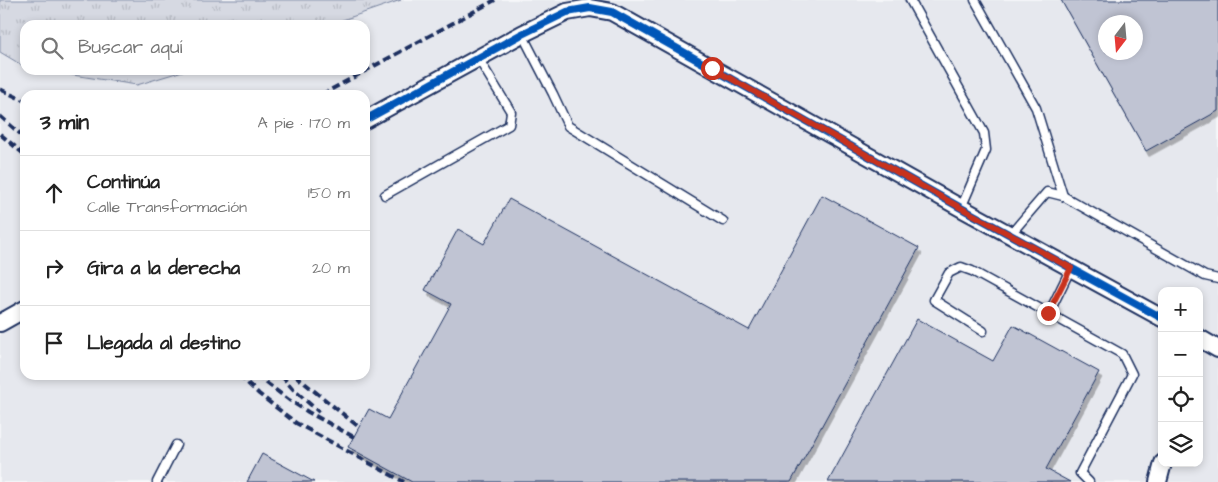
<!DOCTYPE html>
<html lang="es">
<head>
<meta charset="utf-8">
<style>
	:root { --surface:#fff; --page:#f2f2f2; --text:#222; --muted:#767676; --line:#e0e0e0 }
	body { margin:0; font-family:"Architects Daughter",sans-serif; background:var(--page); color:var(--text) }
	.controls { position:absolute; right:15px; bottom:15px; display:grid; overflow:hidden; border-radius:10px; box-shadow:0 2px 8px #0003 }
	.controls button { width:45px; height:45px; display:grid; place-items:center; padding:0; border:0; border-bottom:1px solid var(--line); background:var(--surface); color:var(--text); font:25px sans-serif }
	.compass { position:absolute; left:1098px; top:15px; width:45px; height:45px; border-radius:50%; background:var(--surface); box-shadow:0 2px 8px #0003; rotate:196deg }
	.stop { position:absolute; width:15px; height:15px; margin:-11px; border:4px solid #c8321e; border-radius:50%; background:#fff }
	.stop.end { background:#c8321e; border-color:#fff; box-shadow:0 1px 5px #0008 }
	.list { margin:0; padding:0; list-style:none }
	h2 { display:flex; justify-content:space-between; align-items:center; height:65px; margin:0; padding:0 20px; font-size:21px }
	h2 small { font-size:16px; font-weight:400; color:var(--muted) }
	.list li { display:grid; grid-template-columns:32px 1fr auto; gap:15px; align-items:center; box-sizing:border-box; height:75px; padding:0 20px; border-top:1px solid var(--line) }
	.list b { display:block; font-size:19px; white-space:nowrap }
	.list p { margin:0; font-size:16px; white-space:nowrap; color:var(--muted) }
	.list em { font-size:16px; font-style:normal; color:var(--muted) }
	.icon { flex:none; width:28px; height:28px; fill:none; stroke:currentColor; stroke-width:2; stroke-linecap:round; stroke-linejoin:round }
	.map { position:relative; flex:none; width:1218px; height:482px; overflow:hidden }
	.search { position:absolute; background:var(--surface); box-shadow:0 2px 8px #0003; left:20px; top:20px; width:350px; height:55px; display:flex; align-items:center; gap:12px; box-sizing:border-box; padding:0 18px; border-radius:15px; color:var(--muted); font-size:19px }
	.panel { position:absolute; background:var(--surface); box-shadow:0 2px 8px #0003; left:20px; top:90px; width:350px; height:290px; border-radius:15px }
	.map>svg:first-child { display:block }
	.built { fill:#e6e8ee; fill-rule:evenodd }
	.grass { fill:url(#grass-tufts); stroke:#7884a0 }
	.building { fill:#c0c4d3; stroke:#1b2f5e; fill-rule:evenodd; filter:url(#shadow) }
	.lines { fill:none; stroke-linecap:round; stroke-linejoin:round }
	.service-casing { stroke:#1b2f5e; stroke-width:11 }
	.minor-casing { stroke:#1b2f5e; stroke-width:20 }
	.service { stroke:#fff; stroke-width:8 }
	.minor { stroke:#fff; stroke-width:16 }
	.rail { stroke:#1b2f5e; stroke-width:4; stroke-dasharray:8 4; stroke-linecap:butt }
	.cycleway-casing { stroke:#fff; stroke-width:11 }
	.cycleway { stroke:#0057b8; stroke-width:8 }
	.route { stroke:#c8321e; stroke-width:6 }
</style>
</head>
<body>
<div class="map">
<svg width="1218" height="482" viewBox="0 0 1218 482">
	<defs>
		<pattern id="grass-tufts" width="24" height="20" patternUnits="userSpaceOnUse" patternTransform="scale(1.25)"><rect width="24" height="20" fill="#d6d9e2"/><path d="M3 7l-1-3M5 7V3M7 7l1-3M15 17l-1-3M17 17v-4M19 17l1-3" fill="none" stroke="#b7bbc4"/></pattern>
		<filter id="shadow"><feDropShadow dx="3" dy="5.5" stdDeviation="0" flood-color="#0004"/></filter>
	</defs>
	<rect width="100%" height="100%" fill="#f6f7f9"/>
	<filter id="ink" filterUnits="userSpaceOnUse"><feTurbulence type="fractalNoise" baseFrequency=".02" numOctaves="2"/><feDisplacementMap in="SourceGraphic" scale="10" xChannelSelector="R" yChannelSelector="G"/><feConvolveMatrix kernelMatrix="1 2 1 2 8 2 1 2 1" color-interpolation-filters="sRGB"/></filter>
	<g filter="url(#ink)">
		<path class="built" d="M0 0H1218V482H0ZM1106 22H1136V52H1106ZM25 25H365V70H25ZM25 95H365V375H25ZM1162 291H1199V463H1162Z"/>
		<g class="grass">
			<polygon points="0,0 401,0 328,25 25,25 25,67 0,52"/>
			<polygon points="41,70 186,70 137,85"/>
		</g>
		<g class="building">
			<path d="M1061 0H1218V111L1146 151ZM1106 22H1136V52H1106Z"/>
			<polygon points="822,195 919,248 791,482 412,482 348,447 369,409 388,419 451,304 425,290 458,229 484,244 509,199 749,330"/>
			<polygon points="917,319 993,361 1013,325 1099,372 1046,469 1070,482 828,482"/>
			<polygon points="262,454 314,482 247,482"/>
		</g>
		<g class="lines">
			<defs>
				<g id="service">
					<polyline points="910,0 984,133 986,150 961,208"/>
					<polyline points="975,0 1036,108 1063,196"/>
					<polyline points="522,34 553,94 568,126 723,221"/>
					<polyline points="385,195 509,125 511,112 478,58"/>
					<polyline points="1010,235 1047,192 1063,196 1205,276 1218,279"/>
					<polyline points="1049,313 1071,268"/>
					<polyline points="983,331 934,300 949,273 961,267 972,271 1122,354 1132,374 1080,473 1089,482"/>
					<polyline points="157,482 176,445"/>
				</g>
				<g id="minor">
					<polyline points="365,120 522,34 567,12 590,8 612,12 961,208 1162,318"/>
					<polyline points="0,323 25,309"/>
					<polyline points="1199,338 1218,349"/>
					<polyline points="1158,482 1163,463"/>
				</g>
			</defs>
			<use href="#service" class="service-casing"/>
			<use href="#minor" class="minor-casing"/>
			<use href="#service" class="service"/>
			<use href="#minor" class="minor"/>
			<g class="rail">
				<polyline points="0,89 25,101"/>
				<polyline points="321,95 495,0"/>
				<polyline points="0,116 25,138"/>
				<polyline points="0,134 25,155"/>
				<polyline points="239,375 259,394 296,423 404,482"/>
				<polyline points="256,375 289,400 308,412 354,437"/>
				<polyline points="281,375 293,389 319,412"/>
				<polyline points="295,375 313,390 359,427"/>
			</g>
			<defs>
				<polyline id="cycleway" points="365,120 522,34 567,12 590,8 612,12 961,208 1162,318"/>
			</defs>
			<use href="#cycleway" class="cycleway-casing"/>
			<use href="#cycleway" class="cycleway"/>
		</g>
	</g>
	<g class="lines" filter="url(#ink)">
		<polyline class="route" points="712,68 961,208 1071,268 1048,313"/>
	</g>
</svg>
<div class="controls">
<button>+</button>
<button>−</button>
<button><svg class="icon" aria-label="locate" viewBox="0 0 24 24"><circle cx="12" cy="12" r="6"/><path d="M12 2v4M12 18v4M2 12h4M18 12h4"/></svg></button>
<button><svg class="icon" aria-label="layers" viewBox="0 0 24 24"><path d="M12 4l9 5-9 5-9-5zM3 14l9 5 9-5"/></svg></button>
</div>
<svg class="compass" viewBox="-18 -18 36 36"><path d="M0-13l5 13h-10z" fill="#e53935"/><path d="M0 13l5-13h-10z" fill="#767676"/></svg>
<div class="stop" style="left:712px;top:68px"></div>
<div class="stop end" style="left:1048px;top:313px"></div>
<div class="search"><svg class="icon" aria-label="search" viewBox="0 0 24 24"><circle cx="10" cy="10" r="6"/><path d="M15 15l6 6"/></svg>Buscar aquí</div>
<section class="panel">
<h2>3 min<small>A pie · 170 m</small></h2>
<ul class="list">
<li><svg class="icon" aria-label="ahead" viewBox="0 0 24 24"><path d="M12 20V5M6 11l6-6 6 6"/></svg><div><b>Continúa</b><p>Calle Transformación</p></div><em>150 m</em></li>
<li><svg class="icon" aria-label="right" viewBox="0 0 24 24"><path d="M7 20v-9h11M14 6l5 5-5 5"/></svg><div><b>Gira a la derecha</b></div><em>20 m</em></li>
<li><svg class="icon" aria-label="arrive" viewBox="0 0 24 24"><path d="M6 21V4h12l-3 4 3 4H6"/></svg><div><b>Llegada al destino</b></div></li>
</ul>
</section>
</div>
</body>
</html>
